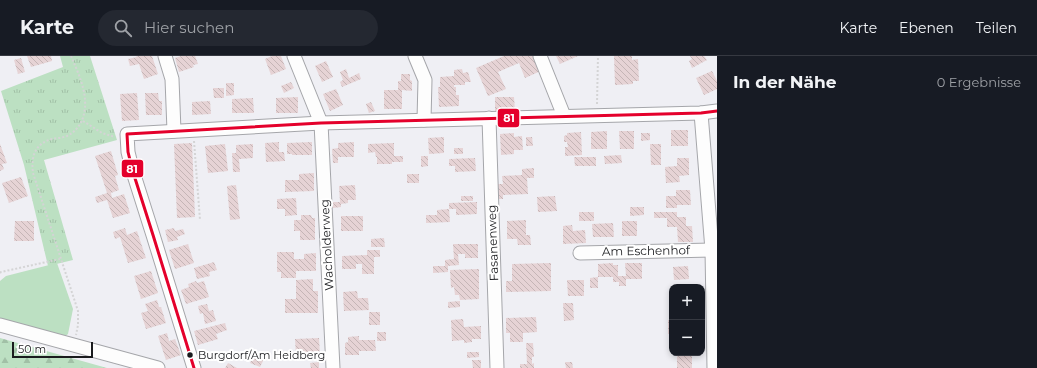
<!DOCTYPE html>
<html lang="de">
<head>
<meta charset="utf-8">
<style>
	:root { --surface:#171b24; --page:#242831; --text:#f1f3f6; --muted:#9ea1a6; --line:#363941 }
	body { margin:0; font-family:Montserrat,sans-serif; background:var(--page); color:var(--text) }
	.controls { position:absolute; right:12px; bottom:12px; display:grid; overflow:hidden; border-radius:8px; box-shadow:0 2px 6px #0003 }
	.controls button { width:36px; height:36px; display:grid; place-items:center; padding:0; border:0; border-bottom:1px solid var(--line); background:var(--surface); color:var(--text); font:20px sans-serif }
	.scale { position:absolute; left:12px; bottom:10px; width:81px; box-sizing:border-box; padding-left:4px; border:2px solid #1a1b1e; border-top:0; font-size:11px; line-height:14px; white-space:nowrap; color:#1a1b1e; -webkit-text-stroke:3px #fff; paint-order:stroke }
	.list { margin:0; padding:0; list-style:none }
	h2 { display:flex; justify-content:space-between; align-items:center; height:52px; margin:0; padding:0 16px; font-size:17px }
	h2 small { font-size:13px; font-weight:400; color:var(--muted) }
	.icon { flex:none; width:22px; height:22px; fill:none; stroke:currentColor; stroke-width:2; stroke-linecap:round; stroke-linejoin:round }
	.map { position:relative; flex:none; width:717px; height:312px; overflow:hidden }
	header { display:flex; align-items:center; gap:24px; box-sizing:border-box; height:56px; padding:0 20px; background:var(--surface); border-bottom:1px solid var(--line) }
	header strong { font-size:19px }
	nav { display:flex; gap:22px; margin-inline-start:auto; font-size:14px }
	.search { width:280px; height:36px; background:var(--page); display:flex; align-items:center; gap:10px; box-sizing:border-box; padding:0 14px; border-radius:22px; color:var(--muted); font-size:15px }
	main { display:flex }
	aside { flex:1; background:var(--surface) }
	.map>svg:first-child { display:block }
	.grass { fill:url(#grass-tufts) }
	.forest { fill:url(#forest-firs) }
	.green { fill:#bce0c2 }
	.building { fill:url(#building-back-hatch) }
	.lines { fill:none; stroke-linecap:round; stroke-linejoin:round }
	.minor-casing { stroke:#a5a6aa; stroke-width:15 }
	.path { stroke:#d4d4d5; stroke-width:2; stroke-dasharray:2 2; stroke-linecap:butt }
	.minor { stroke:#fdfdfd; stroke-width:13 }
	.bus-1-casing { stroke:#fff; stroke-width:6 }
	.bus-1 { stroke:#e4002b; stroke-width:3 }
	.bus-dot { fill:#1a1b1e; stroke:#fff; stroke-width:1.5 }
	.labels { text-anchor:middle; stroke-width:4; stroke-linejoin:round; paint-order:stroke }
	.bus-label { font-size:11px; fill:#1a1b1e; stroke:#fff; text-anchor:start }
	.street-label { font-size:12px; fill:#1a1b1e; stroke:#fff }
	.line-badge { stroke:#fff; stroke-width:1.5 }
	.badge-label { font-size:11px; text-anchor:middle; font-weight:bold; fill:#fff }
</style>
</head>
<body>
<header>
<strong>Karte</strong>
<div class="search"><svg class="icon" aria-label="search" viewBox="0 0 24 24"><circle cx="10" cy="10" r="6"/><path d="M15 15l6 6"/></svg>Hier suchen</div>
<nav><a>Karte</a><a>Ebenen</a><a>Teilen</a></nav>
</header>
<main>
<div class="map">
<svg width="717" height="312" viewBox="0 0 717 312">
	<defs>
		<pattern id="grass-tufts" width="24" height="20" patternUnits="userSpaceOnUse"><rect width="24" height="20" fill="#bce0c2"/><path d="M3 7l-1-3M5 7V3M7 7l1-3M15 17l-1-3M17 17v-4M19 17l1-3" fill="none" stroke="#a1c0a6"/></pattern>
		<pattern id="forest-firs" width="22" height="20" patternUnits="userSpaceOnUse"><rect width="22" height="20" fill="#bce0c2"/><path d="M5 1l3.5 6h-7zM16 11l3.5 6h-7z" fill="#a1c0a6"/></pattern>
		<pattern id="building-back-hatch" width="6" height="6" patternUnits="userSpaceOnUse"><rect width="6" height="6" fill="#e6d3d5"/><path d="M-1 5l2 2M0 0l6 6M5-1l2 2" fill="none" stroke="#c5b5b6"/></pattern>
	</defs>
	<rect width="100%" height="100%" fill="#efeff4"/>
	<polygon class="grass" points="60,0 90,0 117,84 44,104 73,204 48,210 24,109 1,35 63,11"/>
	<polygon class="forest" points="0,282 107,312 0,312"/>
	<polygon class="green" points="57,207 73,253 68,278 63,282 0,265 0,225 6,220"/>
	<g class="building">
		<polygon points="27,0 51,0 52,5 31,11"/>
		<polygon points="136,0 152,0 158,18 144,23 139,8 130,10 128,3 137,1"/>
		<polygon points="181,0 195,0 198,8 193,9 194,11 179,16 175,2"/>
		<polygon points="272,0 281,0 286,13 271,19 265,3"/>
		<polygon points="504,0 537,0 543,14 525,22 519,7 498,16 506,33 488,40 476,12"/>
		<polygon points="556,0 578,0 560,8"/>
		<polygon points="614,0 632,0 632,4 638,3 639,25 633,25 633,28 615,29"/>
		<polygon points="690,0 704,0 707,4 692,12 689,5 692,3"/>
		<polygon points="21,2 25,16 18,18 14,4"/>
		<polygon points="326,5 333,21 322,26 315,10"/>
		<polygon points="346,13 349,22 359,17 361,23 342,31 340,26 343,24 340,16"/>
		<polygon points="462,13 463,17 468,16 471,26 465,26 465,29 454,29 454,31 456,31 456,39 459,39 459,50 439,51 438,31 440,31 440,21 454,20 454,14"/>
		<polygon points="712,15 717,25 717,33 704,39 696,22"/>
		<polygon points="401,18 410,18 410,24 412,25 412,35 402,34 402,53 384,53 384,34 398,34 398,25 401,25"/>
		<polygon points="291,26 294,32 284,37 281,30"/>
		<polygon points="226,27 234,27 234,39 226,40"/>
		<polygon points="213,32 224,32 224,42 214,42"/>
		<polygon points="336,33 343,49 330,55 323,38"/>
		<polygon points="137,37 139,64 122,65 120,38"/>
		<polygon points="145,37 158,37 159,45 162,45 162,59 146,59"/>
		<polygon points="298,41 298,57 276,57 276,42"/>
		<polygon points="495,41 514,41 515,55 495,55"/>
		<polygon points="253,42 254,57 232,57 232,43"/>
		<polygon points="210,45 211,58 192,59 192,46"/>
		<polygon points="371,46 375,55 369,57 366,48"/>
		<rect x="671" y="74" width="17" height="16"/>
		<polygon points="607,75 607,93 591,93 591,76"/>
		<polygon points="619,75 634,75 634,93 620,93"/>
		<polygon points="581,76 582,99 565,100 565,91 568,91 567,86 564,86 564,80 567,79 567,77"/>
		<polygon points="514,77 514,81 522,80 523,94 514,94 514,98 501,99 500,78"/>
		<polygon points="641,77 650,77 650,84 641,85"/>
		<polygon points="444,81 444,97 429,98 428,82"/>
		<polygon points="526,81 532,81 533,90 526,90"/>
		<polygon points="279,86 279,96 284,96 285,105 266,106 265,87"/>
		<polygon points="312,86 312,99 292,99 292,98 287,98 287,87"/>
		<polygon points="354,86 354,101 338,101 338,107 333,107 332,93 338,92 338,87"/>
		<polygon points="192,87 195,161 177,162 174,88"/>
		<polygon points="394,87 394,100 403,100 403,106 392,106 392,108 377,108 377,101 376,101 375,96 368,97 368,88"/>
		<polygon points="0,88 7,107 2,108 4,113 0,115"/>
		<polygon points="225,88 228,115 208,117 205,90"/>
		<polygon points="253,88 253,102 239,103 240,116 233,116 232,97 236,97 236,89"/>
		<polygon points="650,88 661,88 661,109 651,109"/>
		<rect x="454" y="92" width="9" height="6"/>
		<polygon points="111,95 118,119 115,120 119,134 111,137 112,142 124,138 130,157 113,162 107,144 97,147 95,141 107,137 95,100"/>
		<polygon points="621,99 622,107 605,108 604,100"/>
		<polygon points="421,100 428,100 428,110 421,111"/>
		<polygon points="574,101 596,101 596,110 575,110"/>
		<polygon points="475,102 476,115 455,116 455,110 449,110 449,103"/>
		<polygon points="677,102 689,102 689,119 679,120 680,126 666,127 665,111 677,110"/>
		<polygon points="534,112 534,122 527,122 528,138 503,139 503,131 503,143 497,143 496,128 503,128 502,120 522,119 522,113"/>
		<polygon points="314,117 314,135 285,136 285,124 299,124 299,118"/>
		<rect x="407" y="118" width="12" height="9"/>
		<polygon points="21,121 28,140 9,147 2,127"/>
		<polygon points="236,129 240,163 230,164 227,130"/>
		<polygon points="355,129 356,144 348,144 348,147 341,148 341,151 333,152 333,146 340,146 339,130"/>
		<polygon points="676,134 690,134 691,149 677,149 677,152 666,152 666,140 676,140"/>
		<rect x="461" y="140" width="12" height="5"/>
		<polygon points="555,140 557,155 538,156 537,141"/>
		<polygon points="296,142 297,159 285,160 285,153 277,153 277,143"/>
		<polygon points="477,146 477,158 456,159 456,153 449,153 449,147"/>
		<polygon points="630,151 644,151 644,159 630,160"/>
		<polygon points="449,153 450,166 426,167 426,159 437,159 437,154"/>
		<rect x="579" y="156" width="15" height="9"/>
		<polygon points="654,156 677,156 677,161 686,161 686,170 692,170 693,186 678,186 677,171 667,171 667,162 654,162"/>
		<polygon points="301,159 311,159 312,162 315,162 315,184 300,184 300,175 294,175 294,164 301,164"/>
		<rect x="341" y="160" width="22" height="15"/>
		<polygon points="526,164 526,179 530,179 531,189 518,189 517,183 507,183 507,165"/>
		<polygon points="15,165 34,165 34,185 14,185"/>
		<rect x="622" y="165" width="15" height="15"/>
		<polygon points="613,167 614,181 593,181 592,168"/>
		<polygon points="572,169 573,175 585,174 586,187 563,188 563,170"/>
		<polygon points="125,172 127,179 137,175 146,202 128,207 120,181 115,183 113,176"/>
		<polygon points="174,172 175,175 183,173 185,178 177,181 178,184 168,186 165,174"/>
		<polygon points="384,182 385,191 371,191 371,183"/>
		<polygon points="188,188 194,207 175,213 169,194"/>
		<polygon points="453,188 478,188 478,202 465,202 465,198 458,198 459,209 448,210 448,216 433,217 433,210 445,210 445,204 454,203"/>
		<polygon points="367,194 380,194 380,201 374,201 374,218 362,218 362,208 356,208 356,213 342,213 342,200 367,199"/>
		<polygon points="277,196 294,196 294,203 304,203 304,198 316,197 316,215 296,215 296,222 281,222 281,216 277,216"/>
		<polygon points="214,206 217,214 209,216 210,220 197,223 194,212"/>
		<polygon points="551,207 551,235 506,236 506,225 512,225 512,208"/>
		<polygon points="613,207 613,209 618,209 618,220 626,220 625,207 642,207 642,223 626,223 626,230 619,230 619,226 613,226 613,221 598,221 598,208"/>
		<polygon points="688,210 689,223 674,224 673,211"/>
		<polygon points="479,213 479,243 460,244 459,239 455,239 454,231 451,232 450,214"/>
		<polygon points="151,215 158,237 141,243 134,220"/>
		<polygon points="598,221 598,232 590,232 590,222"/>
		<polygon points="313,223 313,235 318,235 318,257 285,257 285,243 296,243 296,224"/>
		<polygon points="567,224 584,224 584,240 568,240"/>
		<polygon points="196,225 197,227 204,225 209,241 186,248 181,234 189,231 188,228"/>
		<polygon points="357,235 358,242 368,242 369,254 344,255 343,236"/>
		<polygon points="157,244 159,251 161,251 166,267 146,273 141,257 148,255 145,248"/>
		<polygon points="460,245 460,251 448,252 448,246"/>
		<polygon points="563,247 573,247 574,264 564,265"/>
		<polygon points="207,248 209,255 213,254 216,265 205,268 203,257 200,258 198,250"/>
		<rect x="369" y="256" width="11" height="13"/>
		<polygon points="536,261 537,276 523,277 523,286 510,286 510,277 506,277 506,262"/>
		<polygon points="463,263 464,271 481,270 481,283 472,283 472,286 464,287 464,284 452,285 451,264"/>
		<rect x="668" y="264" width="4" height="14"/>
		<polygon points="225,267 227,274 216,278 218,283 198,289 194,275"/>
		<rect x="377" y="276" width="9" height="9"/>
		<polygon points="167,277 169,285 175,283 181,299 166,304 158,280"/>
		<polygon points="359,280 359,284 375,284 376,295 359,295 359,299 345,299 345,287 348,286 348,281"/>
		<polygon points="319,282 320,299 296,299 295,283"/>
		<polygon points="526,287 533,287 534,301 532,301 532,308 534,307 534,312 520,312 520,308 527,308"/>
		<polygon points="467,296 479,296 479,301 467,302"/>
		<polygon points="255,297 265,301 260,311 250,307"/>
		<rect x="677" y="297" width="15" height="15"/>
		<polygon points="472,304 481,304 481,312 473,312"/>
		<polygon points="319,306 319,312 311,312 310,307"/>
		<polygon points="565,306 572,306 573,312 566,312"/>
		<polygon points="228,307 237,312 225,312"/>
	</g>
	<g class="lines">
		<defs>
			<g id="minor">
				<polyline points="165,0 172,23 174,75"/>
				<polyline points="294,0 321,67 333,312"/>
				<polyline points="415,0 425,24 424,64"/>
				<polyline points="540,0 564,60"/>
				<polyline points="701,57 712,194 714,312"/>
				<polyline points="489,62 497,312"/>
				<polyline points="580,197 712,194"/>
				<polyline points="0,269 158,312"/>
				<polyline points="194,312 153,179 133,116 128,96 127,78 321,67 701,57 717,55"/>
			</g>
		</defs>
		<use href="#minor" class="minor-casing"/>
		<g class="path">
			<path d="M71 0C77 14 84 29 85 44 86 59 81 73 67 80 62 82 56 82 52 83 34 88 31 101 33 117L78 255V269L76 279"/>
			<polyline points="597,48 598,0"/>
			<polyline points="83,65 102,77 115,81"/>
			<polyline points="194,85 200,164"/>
			<polyline points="0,217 1,216 60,203"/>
		</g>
		<use href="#minor" class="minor"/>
		<defs>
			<polyline id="bus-1" points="194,312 153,179 133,116 128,96 127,78 321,67 701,57 717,55"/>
		</defs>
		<use href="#bus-1" class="bus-1-casing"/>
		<use href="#bus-1" class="bus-1"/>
	</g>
	<circle class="bus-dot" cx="190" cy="299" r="3.5"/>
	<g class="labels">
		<g class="bus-label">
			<text x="198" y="303">Burgdorf/Am Heidberg</text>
		</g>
		<g class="street-label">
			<text transform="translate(493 187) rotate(-92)" y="4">Fasanenweg</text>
			<text transform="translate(327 189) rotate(-93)" y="4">Wacholderweg</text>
			<text transform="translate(646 195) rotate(-1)" y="4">Am Eschenhof</text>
		</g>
	</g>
	<g class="line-badge">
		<rect x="497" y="52" width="23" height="20" rx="4" fill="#e4002b"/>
		<rect x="121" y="103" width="23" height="19" rx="4" fill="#e4002b"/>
	</g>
	<g class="badge-label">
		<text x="509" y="66">81</text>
		<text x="132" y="117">81</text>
	</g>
</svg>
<div class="controls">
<button>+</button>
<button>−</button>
</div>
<div class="scale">50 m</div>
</div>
<aside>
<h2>In der Nähe<small>0 Ergebnisse</small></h2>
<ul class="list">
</ul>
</aside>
</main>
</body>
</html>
